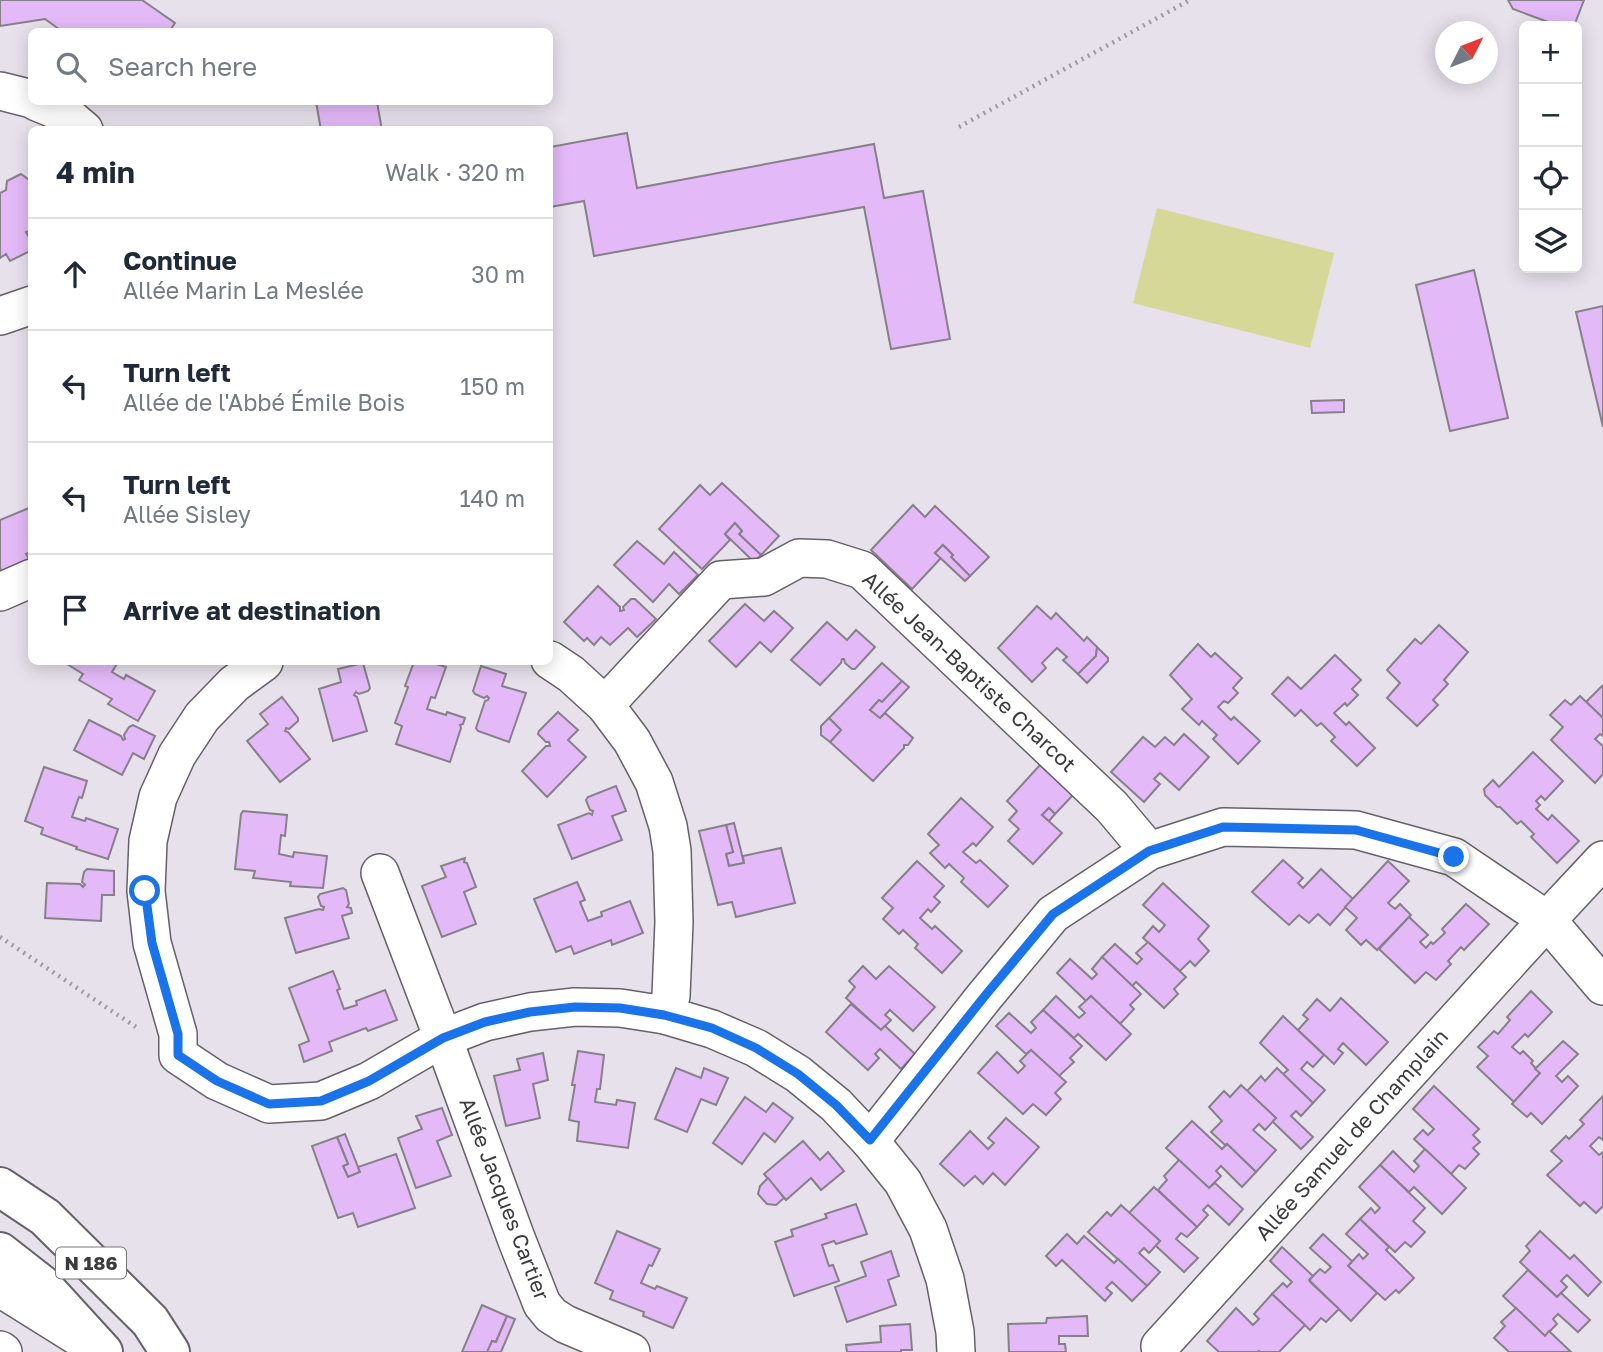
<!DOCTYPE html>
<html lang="en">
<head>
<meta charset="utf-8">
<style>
	:root { --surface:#fff; --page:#f6f6f7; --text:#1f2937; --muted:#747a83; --line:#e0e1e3 }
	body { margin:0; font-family:"Golos Text",sans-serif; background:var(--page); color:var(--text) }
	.controls { position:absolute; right:21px; top:21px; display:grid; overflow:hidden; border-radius:10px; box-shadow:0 4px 18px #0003 }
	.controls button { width:63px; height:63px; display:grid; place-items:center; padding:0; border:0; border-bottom:2px solid var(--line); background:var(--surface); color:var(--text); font:35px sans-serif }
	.compass { position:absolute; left:1435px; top:21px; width:63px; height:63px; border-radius:50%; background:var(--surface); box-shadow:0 4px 18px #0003; rotate:48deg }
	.stop { position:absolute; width:21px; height:21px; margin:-16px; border:5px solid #1a73e8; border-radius:50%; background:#fff }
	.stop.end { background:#1a73e8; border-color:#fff; box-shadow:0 2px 7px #0008 }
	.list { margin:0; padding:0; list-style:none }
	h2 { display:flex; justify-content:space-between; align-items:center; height:91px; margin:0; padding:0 28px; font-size:30px }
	h2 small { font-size:23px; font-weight:400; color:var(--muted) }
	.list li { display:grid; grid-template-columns:46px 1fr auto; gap:21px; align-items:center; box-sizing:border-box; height:112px; padding:0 28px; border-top:2px solid var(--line) }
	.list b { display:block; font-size:26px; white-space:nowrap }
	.list p { margin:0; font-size:23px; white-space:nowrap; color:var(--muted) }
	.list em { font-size:23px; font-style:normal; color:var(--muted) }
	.icon { flex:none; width:38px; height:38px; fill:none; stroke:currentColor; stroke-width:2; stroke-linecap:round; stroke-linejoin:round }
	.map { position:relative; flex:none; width:1603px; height:1352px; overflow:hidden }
	.search { position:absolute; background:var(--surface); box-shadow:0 4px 18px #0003; left:28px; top:28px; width:525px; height:77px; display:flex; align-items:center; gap:18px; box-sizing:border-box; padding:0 24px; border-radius:10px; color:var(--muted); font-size:26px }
	.panel { position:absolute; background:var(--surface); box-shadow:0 4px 18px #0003; left:28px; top:126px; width:525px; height:539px; border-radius:10px }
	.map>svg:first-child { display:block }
	.green { fill:#d5d896 }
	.building { fill:#e4b9f8; stroke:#87808a; stroke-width:2 }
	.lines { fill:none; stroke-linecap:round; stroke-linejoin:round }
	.minor-casing { stroke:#666069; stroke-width:40 }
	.primary-casing { stroke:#666069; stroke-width:42 }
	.path { stroke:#9f9ba2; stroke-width:4.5; stroke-dasharray:2 5; stroke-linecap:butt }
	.minor { stroke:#fff; stroke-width:37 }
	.primary { stroke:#fff; stroke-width:38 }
	.route { stroke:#1a73e8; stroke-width:9 }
	.labels { text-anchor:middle; stroke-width:5; stroke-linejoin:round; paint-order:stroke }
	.shield { fill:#fff; stroke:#777578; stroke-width:2 }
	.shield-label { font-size:19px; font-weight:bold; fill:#3d3a3e }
	.street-label { font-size:21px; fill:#3d3a3e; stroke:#fff }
</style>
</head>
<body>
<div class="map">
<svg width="1603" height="1352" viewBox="0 0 1603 1352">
	<rect width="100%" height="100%" fill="#e7e1eb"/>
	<polygon class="green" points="1157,208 1334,253 1310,348 1133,303"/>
	<g class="building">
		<polygon points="0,0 142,0 175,23 171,29 174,32 63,32 45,19 0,26"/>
		<polygon points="1508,0 1584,0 1574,26 1559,26 1513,9"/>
		<polygon points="316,102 377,102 382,130 321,130"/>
		<polygon points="627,133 637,188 874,144 884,198 923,191 950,339 891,349 864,207 594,256 584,201 550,207 550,147"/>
		<polygon points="21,174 28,179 32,177 32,230 26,232 32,243 32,250 10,261 6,254 0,258 0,193 6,190 7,181"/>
		<polygon points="1474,270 1508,418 1450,431 1416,285"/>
		<polygon points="1603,306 1603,427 1576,312"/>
		<polygon points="1344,400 1344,412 1312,413 1311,401"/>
		<polygon points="722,483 779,536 761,555 739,534 742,531 735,523 725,534 730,540 702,569 659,529 700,485 710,495"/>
		<polygon points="31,503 32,551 26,554 29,559 1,571 0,567 0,520 29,508"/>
		<polygon points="913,505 925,517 935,506 989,557 970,576 951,557 953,555 943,545 935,553 941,558 912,589 871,550"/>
		<polygon points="735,523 742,531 739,534 761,555 754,562 725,534"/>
		<polygon points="637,541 664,564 674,552 698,575 679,594 669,584 653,602 614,565"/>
		<polygon points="943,545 953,555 951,557 970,576 965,581 935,553"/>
		<polygon points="598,586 620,607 620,611 624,610 623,607 631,599 635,599 656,619 637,637 628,628 610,645 601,637 594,645 587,638 584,641 564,622"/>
		<polygon points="745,604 764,621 774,611 793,628 771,652 760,642 736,667 709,641"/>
		<polygon points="1037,606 1051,619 1056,613 1084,641 1087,637 1097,647 1096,656 1078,674 1063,660 1067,657 1057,648 1042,663 1046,668 1032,682 998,648"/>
		<polygon points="827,622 847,640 856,630 875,647 855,669 852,669 845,663 844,659 842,659 841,663 820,685 791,660"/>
		<polygon points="1439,625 1468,652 1444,680 1448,684 1433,700 1438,705 1417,726 1387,698 1400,683 1387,670 1415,639 1421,644"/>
		<polygon points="1198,644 1211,657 1215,653 1242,678 1233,688 1238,693 1228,703 1224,701 1218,707 1231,720 1234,717 1260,741 1238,764 1213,739 1217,735 1202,721 1199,725 1182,709 1192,699 1170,675"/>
		<polygon points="1097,647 1108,658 1108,661 1087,683 1078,674 1096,656"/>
		<polygon points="1335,655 1361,680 1352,689 1358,695 1347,706 1345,703 1334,713 1346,725 1349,722 1375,748 1357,766 1331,741 1335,737 1321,723 1317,726 1301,710 1295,716 1272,694 1288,677 1301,689"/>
		<polygon points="68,662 118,662 112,672 124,679 126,675 155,691 138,721 108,704 112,699 79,680 83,674 67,664"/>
		<polygon points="414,662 430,662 446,667 435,698 431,697 427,709 446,715 447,712 465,718 463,724 460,725 461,728 450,762 396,744 402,726 395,723 408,687 405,686"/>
		<polygon points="363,663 370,688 368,691 359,694 356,692 354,695 357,697 367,731 333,741 319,689 341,682 338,669"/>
		<polygon points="882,663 902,681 882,702 879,700 870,710 880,718 885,713 913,738 908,745 904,745 904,748 873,781 830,742 841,730 829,718"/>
		<polygon points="481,666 506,674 502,686 526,693 509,742 478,731 476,728 485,701 488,700 489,698 487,696 484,698 475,694 473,691"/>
		<polygon points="902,681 909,687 880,718 870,710 879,700 882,702"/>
		<polygon points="1602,686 1603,688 1603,718 1586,702"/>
		<polygon points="1580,696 1603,718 1603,736 1600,734 1595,739 1603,746 1603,774 1595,783 1551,740 1563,727 1550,715 1565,700 1571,705"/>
		<polygon points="282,697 298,718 298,721 289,729 286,728 285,731 288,732 310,759 280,782 247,741 268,724 260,714"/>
		<polygon points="558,712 578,730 568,740 586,757 547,797 522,771 546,746 550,746 549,742 546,742 538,734 539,731"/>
		<polygon points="829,718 841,730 830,742 821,735 821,726"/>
		<polygon points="89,720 121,736 123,740 125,739 124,735 129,727 133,725 155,736 144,759 133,753 122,775 74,750"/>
		<polygon points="1184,734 1209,757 1179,790 1160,773 1154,779 1160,784 1144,802 1111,772 1143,737 1155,747 1165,737 1174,745"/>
		<polygon points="1533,752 1563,781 1545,800 1541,796 1536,801 1540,805 1536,809 1548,820 1552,815 1579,841 1557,863 1531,837 1534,834 1521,821 1517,824 1500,807 1497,807 1485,795 1484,789 1493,780 1499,787"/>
		<polygon points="1040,765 1073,795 1055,814 1049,808 1042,815 1062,833 1033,864 1008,841 1019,829 1009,820 1017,811 1007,801"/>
		<polygon points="44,767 87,781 82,798 79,797 72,817 85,821 86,818 118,829 108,859 76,849 77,847 41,834 43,828 25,821"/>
		<polygon points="616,786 626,811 612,816 622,840 572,859 558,825 589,813 592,815 593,811 590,810 586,800 588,797"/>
		<polygon points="961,798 993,827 976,846 973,843 963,852 976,863 980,860 1008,886 988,907 961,882 964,878 949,864 945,868 930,853 939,845 928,834"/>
		<polygon points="1049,808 1055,814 1049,821 1042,815"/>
		<polygon points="243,811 287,815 285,836 281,835 279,854 293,857 294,852 327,856 323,888 290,886 291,882 253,878 255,871 235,869 241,814"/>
		<polygon points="734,823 744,863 729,866 726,854 733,852 726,825"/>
		<polygon points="726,825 733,852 726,854 729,866 744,863 743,856 781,848 795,903 736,917 732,902 718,905 699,831"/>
		<polygon points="465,858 464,862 467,863 476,887 464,892 476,924 442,937 422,886 446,877 441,866"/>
		<polygon points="1283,860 1303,878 1298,883 1303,888 1321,869 1353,899 1330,925 1318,914 1309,923 1299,915 1289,925 1252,892"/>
		<polygon points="917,861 944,886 934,897 940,902 931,912 928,909 920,918 932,929 935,926 962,951 942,973 915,948 918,944 903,930 899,934 883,919 893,908 882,898"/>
		<polygon points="1388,861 1409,881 1388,903 1395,909 1400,904 1411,915 1377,950 1366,940 1361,945 1346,930 1357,918 1345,907"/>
		<polygon points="87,869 114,871 114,895 102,895 101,921 45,918 47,883 80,884 83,887 85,885 82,882 84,872"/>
		<polygon points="577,882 585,900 580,902 588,921 602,916 601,912 630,901 643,933 612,945 611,940 574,954 571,946 556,952 534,899"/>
		<polygon points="1163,883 1209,926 1198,939 1209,951 1195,966 1190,961 1180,971 1143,938 1153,926 1159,932 1165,925 1143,905"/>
		<polygon points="343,888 346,890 349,904 347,907 351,908 352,913 342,916 349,938 296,953 285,918 319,909 323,910 324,907 321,906 318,897 320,894"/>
		<polygon points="1466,904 1489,924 1464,950 1461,947 1448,961 1451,964 1436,980 1426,972 1415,983 1379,949 1409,917 1428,935 1420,942 1426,948 1431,942 1433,944 1445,933 1442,929"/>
		<polygon points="1148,942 1186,977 1174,989 1178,994 1164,1008 1136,982 1132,986 1102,957 1115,944 1137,964 1142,959 1136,953"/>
		<polygon points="1102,957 1141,994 1130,1005 1134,1009 1120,1024 1091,996 1086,1001 1057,973 1070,959 1092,979 1097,974 1092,969"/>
		<polygon points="863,966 876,979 889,966 935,1007 913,1031 890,1010 885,1015 891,1020 881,1030 846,998 855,987 849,981"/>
		<polygon points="333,971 340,989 337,990 344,1009 357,1005 356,1001 385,990 397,1020 368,1031 366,1028 329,1042 332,1051 304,1062 299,1045 309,1041 289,988"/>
		<polygon points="1531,991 1552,1012 1528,1037 1525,1034 1512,1047 1520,1054 1523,1051 1533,1061 1531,1063 1540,1073 1514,1102 1477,1067 1488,1056 1478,1047 1494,1031 1498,1034 1510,1020 1507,1017"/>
		<polygon points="1056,996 1079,1018 1085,1013 1079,1007 1091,996 1131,1034 1106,1060 1078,1034 1074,1038 1043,1010"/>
		<polygon points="1341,998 1388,1042 1366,1065 1343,1043 1338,1049 1343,1053 1334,1064 1298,1030 1308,1019 1303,1015 1317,999 1330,1011"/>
		<polygon points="851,1004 881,1030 885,1026 915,1054 901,1069 880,1049 875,1054 879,1058 868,1070 826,1032"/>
		<polygon points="1043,1010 1082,1046 1070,1058 1074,1062 1059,1076 1031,1050 1026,1054 996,1026 1009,1013 1031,1033 1036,1028 1031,1022"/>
		<polygon points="1283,1016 1324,1055 1313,1067 1307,1062 1301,1069 1325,1090 1313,1103 1283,1074 1288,1070 1260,1043"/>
		<polygon points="1563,1041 1578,1054 1556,1076 1562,1082 1568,1076 1578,1086 1542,1124 1531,1113 1527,1117 1512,1104 1540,1073 1535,1069"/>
		<polygon points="1031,1050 1066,1082 1055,1093 1061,1099 1046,1115 1033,1104 1023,1114 978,1073 997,1052 1018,1073 1025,1066 1020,1061"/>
		<polygon points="578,1051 604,1055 600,1089 597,1089 595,1102 616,1105 617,1100 635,1103 628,1148 577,1141 579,1122 569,1120 575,1085 572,1085"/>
		<polygon points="543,1053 548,1080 533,1084 540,1118 506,1126 494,1076 520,1070 517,1059"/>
		<polygon points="676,1068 701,1078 704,1068 728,1078 716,1105 701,1099 687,1132 655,1119"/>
		<polygon points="1277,1068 1313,1103 1301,1116 1296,1111 1291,1116 1313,1137 1301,1149 1272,1121 1276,1118 1247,1091 1261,1076 1265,1081"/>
		<polygon points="1241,1085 1276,1118 1265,1130 1259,1124 1253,1130 1276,1150 1256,1172 1227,1144 1225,1145 1211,1132 1222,1121 1209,1107 1224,1091 1230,1097"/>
		<polygon points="1434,1086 1479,1129 1473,1135 1480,1142 1473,1148 1479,1154 1465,1169 1459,1165 1451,1174 1414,1139 1423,1130 1428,1135 1434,1129 1413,1109"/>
		<polygon points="1603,1096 1603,1140 1599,1137 1590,1146 1599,1155 1603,1152 1603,1206 1596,1213 1584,1202 1580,1206 1547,1175 1562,1161 1551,1151 1566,1136 1569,1139 1584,1124 1580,1120"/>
		<polygon points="745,1097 766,1112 773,1103 793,1118 775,1142 764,1133 742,1164 713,1143"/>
		<polygon points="442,1108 452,1135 437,1141 451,1176 416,1188 398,1138 422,1129 416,1116"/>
		<polygon points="1006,1118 1039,1147 1005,1185 993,1173 983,1184 975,1176 964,1186 940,1164 970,1131 988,1149 994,1143 988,1138"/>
		<polygon points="1192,1121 1222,1149 1227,1144 1256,1172 1242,1187 1221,1166 1216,1171 1221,1176 1209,1188 1166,1148"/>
		<polygon points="345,1134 360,1172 348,1177 343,1166 348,1164 337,1137"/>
		<polygon points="337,1137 348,1164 343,1166 348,1177 360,1172 358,1167 396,1154 415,1208 358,1227 353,1213 338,1218 312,1146"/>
		<polygon points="803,1141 820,1160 828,1152 844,1171 821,1190 811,1178 786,1200 764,1174"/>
		<polygon points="1425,1149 1466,1188 1442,1214 1414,1187 1409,1192 1380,1165 1393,1151 1414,1172 1419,1166 1414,1161"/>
		<polygon points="1179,1160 1209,1188 1215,1183 1243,1209 1229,1225 1208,1205 1203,1210 1208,1215 1197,1227 1158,1190 1167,1180 1164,1176"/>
		<polygon points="1380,1165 1425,1208 1413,1221 1425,1232 1411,1247 1405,1242 1395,1252 1360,1219 1371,1208 1375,1213 1380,1208 1359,1187"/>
		<polygon points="768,1178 784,1198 776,1205 767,1204 758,1194 760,1186"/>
		<polygon points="1154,1187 1197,1227 1187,1237 1181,1233 1176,1239 1198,1258 1184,1272 1155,1245 1160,1241 1129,1213"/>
		<polygon points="856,1204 867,1234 836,1244 834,1241 822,1245 829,1266 833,1265 839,1281 794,1296 775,1242 793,1236 791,1230 827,1218 825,1214"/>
		<polygon points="1121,1205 1160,1241 1149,1253 1144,1248 1139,1253 1160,1272 1147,1286 1088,1232 1107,1212 1111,1216"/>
		<polygon points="1360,1219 1389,1247 1386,1250 1414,1278 1399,1293 1396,1290 1385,1300 1348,1266 1359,1254 1363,1259 1368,1254 1346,1234"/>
		<polygon points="617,1231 660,1249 652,1266 649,1265 641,1283 655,1289 657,1286 687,1298 673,1328 643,1316 644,1312 610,1299 613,1291 595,1283"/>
		<polygon points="1540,1231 1570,1259 1574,1255 1601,1282 1588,1296 1567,1275 1561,1281 1567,1287 1557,1297 1520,1262 1530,1251 1526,1246"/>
		<polygon points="1067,1234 1077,1244 1084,1236 1114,1263 1118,1259 1147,1286 1132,1301 1112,1282 1106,1288 1112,1293 1105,1301 1062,1260 1056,1266 1046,1256"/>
		<polygon points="1323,1234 1352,1261 1348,1266 1377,1293 1351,1321 1309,1280 1320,1269 1325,1273 1331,1267 1310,1248"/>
		<polygon points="1282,1247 1313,1276 1309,1280 1310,1282 1339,1309 1326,1322 1321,1318 1310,1330 1272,1294 1283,1283 1287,1287 1292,1282 1270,1261"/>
		<polygon points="891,1251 899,1276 888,1280 896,1305 847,1322 835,1287 866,1276 861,1262"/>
		<polygon points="1528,1270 1557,1297 1561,1293 1590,1320 1578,1332 1558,1314 1553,1319 1557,1324 1545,1336 1503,1296"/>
		<polygon points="1272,1294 1305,1325 1279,1352 1260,1352 1259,1351 1257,1352 1219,1352 1207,1341 1236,1308 1253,1325 1259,1319 1254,1314"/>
		<polygon points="482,1305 507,1316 496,1342 492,1341 488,1352 462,1352"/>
		<polygon points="1516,1308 1545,1336 1549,1331 1571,1352 1509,1352 1494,1338 1505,1326 1501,1322"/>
		<polygon points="507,1316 515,1319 501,1352 487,1352 492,1341 496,1342"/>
		<polygon points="1087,1316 1088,1336 1059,1336 1059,1344 1065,1344 1066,1352 1009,1352 1008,1324 1046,1323 1047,1318"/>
		<polygon points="910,1324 912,1350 901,1350 901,1352 847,1352 846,1345 881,1342 880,1326"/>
	</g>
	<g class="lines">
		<defs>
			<g id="minor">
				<polyline points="0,91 32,99"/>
				<polyline points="37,102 64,113 84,130"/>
				<polyline points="0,316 32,305"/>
				<polyline points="0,592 32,578"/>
				<polyline points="550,660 571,674 605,705 632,741 654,782 668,826 672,851 674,922 671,996 665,1015"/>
				<polyline points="264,662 234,684 202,717 177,755 158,797 148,841 146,891 152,943 178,1034 178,1055 217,1081 269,1104 321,1101 369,1081 443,1038 485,1022 530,1012 575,1007 620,1008 665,1015 712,1029 756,1048 798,1074 836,1105 870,1141 903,1182 928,1229 945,1279 955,1332 956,1352"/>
				<polyline points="605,705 721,580 764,577 799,558 827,559 862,570 1112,807 1149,851"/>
				<polyline points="380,873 443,1038 516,1238 542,1304 551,1315 565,1324 631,1352"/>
				<polyline points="870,1141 984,997 1053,914 1149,851 1223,827 1356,830 1454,857 1547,920 1603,986"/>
				<polyline points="0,1288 85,1341"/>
				<polyline points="0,1350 3,1352"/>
				<polyline points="1161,1352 1160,1346 1547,920 1603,860"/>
			</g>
			<g id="primary">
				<polyline points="0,1187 45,1217 150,1321 170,1352"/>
				<polyline points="0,1252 41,1284 103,1352"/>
			</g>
		</defs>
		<use href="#minor" class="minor-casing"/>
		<use href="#primary" class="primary-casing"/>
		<g class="path">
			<polyline points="959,127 1190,0"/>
			<polyline points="0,937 139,1029"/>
		</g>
		<use href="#minor" class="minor"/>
		<use href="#primary" class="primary"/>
	</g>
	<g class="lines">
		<polyline class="route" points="145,891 152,943 178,1034 178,1055 217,1081 269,1104 321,1101 369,1081 443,1038 485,1022 530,1012 575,1007 620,1008 664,1015 712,1028 756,1048 798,1074 836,1105 870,1140 984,997 1053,914 1149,851 1223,827 1356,830 1454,857"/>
	</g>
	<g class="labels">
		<rect class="shield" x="56" y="1247.5" width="70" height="31" rx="5"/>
		<g class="shield-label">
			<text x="91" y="1270">N 186</text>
		</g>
		<g class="street-label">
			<text transform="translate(969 672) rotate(43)" y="7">Allée Jean-Baptiste Charcot</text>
			<text transform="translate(1352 1135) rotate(-48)" y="7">Allée Samuel de Champlain</text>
			<text transform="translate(504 1199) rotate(69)" y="7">Allée Jacques Cartier</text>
		</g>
	</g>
</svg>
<div class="controls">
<button>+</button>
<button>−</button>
<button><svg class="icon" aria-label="locate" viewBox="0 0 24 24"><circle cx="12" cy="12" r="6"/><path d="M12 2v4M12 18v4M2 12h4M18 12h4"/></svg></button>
<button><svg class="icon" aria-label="layers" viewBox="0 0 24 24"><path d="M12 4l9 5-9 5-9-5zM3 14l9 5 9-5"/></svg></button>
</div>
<svg class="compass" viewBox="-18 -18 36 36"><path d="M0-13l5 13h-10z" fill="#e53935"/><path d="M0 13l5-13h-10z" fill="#747a83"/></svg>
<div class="stop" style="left:145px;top:891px"></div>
<div class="stop end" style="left:1454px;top:857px"></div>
<div class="search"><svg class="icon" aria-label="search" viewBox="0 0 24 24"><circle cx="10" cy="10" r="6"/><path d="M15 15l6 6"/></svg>Search here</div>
<section class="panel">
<h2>4 min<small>Walk · 320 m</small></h2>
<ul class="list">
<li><svg class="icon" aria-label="ahead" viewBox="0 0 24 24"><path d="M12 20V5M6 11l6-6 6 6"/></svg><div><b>Continue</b><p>Allée Marin La Meslée</p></div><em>30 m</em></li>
<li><svg class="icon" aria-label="left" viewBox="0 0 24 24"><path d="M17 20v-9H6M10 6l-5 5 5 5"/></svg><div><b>Turn left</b><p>Allée de l'Abbé Émile Bois</p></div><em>150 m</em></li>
<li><svg class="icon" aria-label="left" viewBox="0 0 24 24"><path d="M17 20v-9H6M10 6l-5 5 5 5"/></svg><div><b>Turn left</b><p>Allée Sisley</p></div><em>140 m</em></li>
<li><svg class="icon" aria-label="arrive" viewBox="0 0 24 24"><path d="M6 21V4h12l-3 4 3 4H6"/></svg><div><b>Arrive at destination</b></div></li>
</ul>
</section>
</div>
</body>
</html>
